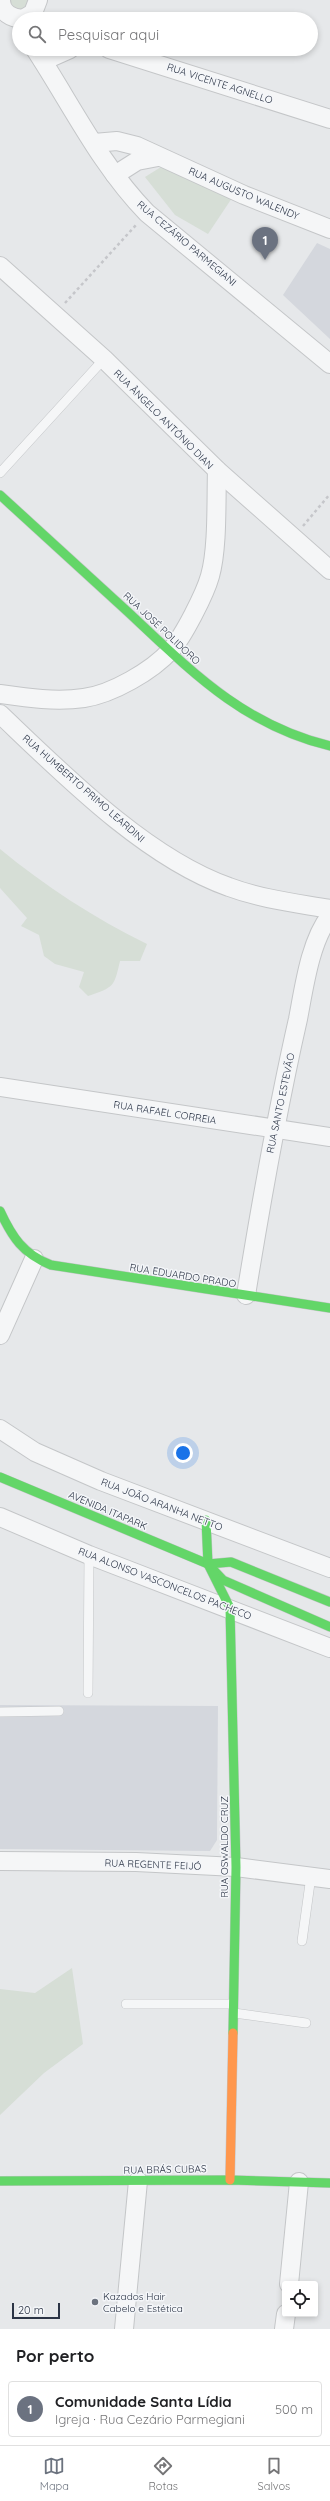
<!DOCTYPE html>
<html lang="pt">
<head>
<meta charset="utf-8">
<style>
	:root { --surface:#fff; --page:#f6f6f6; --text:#202124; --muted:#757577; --line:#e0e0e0; --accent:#6c737f }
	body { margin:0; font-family:Quicksand,sans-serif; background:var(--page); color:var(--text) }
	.controls { position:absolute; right:12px; bottom:12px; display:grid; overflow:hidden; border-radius:4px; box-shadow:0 2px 6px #0003 }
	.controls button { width:36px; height:36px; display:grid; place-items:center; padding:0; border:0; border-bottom:1px solid var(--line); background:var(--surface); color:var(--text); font:20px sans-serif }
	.scale { position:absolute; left:12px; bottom:10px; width:48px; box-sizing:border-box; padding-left:4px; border:2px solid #2b3445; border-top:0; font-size:11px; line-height:14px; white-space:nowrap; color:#2b3445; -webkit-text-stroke:3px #f4f6f9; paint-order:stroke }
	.you { position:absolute; left:183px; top:1453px; width:14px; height:14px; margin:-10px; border:3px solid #fff; border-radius:50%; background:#1a73e8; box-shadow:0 0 0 6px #1a73e833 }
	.badge { display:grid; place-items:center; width:26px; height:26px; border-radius:50%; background:var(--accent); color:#fff; font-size:13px; font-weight:700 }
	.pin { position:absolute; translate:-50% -33px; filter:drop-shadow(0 1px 2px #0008) }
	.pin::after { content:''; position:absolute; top:21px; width:14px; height:12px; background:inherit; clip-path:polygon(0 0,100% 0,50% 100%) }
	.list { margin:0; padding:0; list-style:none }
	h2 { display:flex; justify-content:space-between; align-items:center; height:52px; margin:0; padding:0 16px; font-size:17px }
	h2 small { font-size:13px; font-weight:400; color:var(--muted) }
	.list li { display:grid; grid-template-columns:26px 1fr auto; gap:12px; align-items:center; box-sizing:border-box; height:56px; margin:0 8px 8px; padding:0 8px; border:1px solid var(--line); border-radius:4px }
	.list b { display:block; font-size:15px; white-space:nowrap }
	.list p { margin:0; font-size:13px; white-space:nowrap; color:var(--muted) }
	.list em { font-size:13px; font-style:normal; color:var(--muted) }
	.icon { flex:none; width:22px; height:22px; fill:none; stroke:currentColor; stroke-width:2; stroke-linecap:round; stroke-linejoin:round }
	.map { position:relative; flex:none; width:330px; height:2329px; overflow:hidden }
	.search { position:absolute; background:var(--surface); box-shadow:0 2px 6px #0003; left:12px; right:12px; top:12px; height:44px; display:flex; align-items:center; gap:10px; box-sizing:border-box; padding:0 14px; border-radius:22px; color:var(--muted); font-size:15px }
	.sheet { height:116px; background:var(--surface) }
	nav { display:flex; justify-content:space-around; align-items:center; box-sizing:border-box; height:56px; border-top:1px solid var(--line); background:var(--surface); font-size:11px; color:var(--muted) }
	nav a { display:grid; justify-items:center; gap:2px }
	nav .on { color:var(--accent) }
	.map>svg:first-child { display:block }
	.built { fill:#d4d7dd }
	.green { fill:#d6ded6 }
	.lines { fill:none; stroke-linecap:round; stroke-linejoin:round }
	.lane-casing { stroke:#c4c6c8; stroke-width:10 }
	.street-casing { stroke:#c4c6c8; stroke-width:20 }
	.fast-casing { stroke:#c4c6c8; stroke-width:10 }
	.slow-casing { stroke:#c4c6c8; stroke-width:10 }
	.path { stroke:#c5c6ca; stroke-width:2.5; stroke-dasharray:3 3; stroke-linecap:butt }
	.lane { stroke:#f5f6f7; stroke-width:9 }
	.street { stroke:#f5f6f7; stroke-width:18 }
	.fast { stroke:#63d668; stroke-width:9 }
	.slow { stroke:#ff974d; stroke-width:9 }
	.poi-dot { fill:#6c737f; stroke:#f4f6f9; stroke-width:1.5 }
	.labels { text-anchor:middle; stroke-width:3; stroke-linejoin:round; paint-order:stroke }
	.street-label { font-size:10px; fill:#2b3445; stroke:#f4f6f9 }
	.poi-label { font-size:10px; fill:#2b3445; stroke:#f4f6f9; text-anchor:start }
</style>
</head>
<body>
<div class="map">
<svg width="330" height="2329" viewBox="0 0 330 2329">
	<rect width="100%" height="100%" fill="#e6e8ea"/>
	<g class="built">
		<polygon points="317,243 330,249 330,339 283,295"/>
		<polygon points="0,1705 218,1706 217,1840 210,1851 0,1849"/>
	</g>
	<g class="green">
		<polygon points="8,0 30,0 26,9 15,12"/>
		<polygon points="161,167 232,198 208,234 175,215 145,177"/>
		<path d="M0 849C45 886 94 918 147 944L140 961H120C114 987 114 987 88 996L79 987 84 972 55 964 44 956 39 935 21 926 27 918 0 888Z"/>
		<polygon points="72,1968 83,2044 44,2073 0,2115 0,1989 35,1993"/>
	</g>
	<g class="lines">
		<defs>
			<g id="lane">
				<polyline points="0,473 104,359"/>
				<polyline points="88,1693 89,1555"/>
				<polyline points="0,1712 59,1711"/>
				<polyline points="302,1941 311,1876"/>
				<polyline points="126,2004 232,2004"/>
				<polyline points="234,2013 306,2023"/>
			</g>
			<g id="street">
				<path d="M1 0C1 13 11 18 23 19L33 13 38 0"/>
				<path d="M35 49C71 104 101 166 147 213L330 364"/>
				<polyline points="109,49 330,119"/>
				<polyline points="43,61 70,49"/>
				<polyline points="94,143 117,141 137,146 244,195 330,229"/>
				<polyline points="115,175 137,161 158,157"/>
				<polyline points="0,266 104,359 217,470 330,570"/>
				<path d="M0 694C28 698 56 702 84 698 112 694 152 671 171 650 183 637 205 594 210 576 218 548 216 500 217 470"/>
				<path d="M0 714C63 774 146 858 229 887 261 899 296 903 330 909"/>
				<polyline points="0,1087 330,1137"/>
				<path d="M246 1295C261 1203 277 1111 298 1019 304 988 310 941 330 916"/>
				<polyline points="0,1335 34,1259"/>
				<polyline points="0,1429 35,1452 101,1481 330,1568"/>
				<polyline points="0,1517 89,1555 330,1648"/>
				<polyline points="0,1861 136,1862 236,1867 330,1879"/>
				<polyline points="289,2284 299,2182"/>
				<polyline points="124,2329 138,2181"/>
				<polyline points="284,2329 286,2314"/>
			</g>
			<g id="fast">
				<path d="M0 495C43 534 85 573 128 612 191 671 243 725 330 746"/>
				<path d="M0 1211C12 1237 23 1254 51 1265L330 1308"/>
				<polyline points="0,1477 208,1564 223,1580 330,1627"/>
				<polyline points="206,1520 208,1564 230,1608 236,1867 233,2033"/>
				<polyline points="208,1564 231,1562 330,1602"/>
				<polyline points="0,2181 230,2180 330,2183"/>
			</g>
			<polyline id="slow" points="230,2180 233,2033"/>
		</defs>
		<use href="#lane" class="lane-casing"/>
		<use href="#street" class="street-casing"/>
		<use href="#fast" class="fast-casing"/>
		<use href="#slow" class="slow-casing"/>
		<g class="path">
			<polyline points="65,303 136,225"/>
			<polyline points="303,526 330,494"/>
		</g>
		<use href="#lane" class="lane"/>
		<use href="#street" class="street"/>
		<use href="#fast" class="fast"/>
		<use href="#slow" class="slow"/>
	</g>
	<circle class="poi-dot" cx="95" cy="2302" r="4"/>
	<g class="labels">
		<g class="street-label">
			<text transform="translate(220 83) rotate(18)" y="4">RUA VICENTE AGNELLO</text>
			<text transform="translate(244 193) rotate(23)" y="4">RUA AUGUSTO WALENDY</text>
			<text transform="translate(187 243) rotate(40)" y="4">RUA CEZÁRIO PARMEGIANI</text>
			<text transform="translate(164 419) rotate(45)" y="4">RUA ÂNGELO ANTÔNIO DIAN</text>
			<text transform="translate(162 628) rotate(43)" y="4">RUA JOSÉ POLIDORO</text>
			<text transform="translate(84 788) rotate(41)" y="4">RUA HUMBERTO PRIMO LEARDINI</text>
			<text transform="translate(280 1103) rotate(-78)" y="4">RUA SANTO ESTEVÃO</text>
			<text transform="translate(165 1112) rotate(9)" y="4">RUA RAFAEL CORREIA</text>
			<text transform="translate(183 1275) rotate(9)" y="4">RUA EDUARDO PRADO</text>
			<text transform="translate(162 1504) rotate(21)" y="4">RUA JOÃO ARANHA NETTO</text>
			<text transform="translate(108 1510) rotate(23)" y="4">AVENIDA ITAPARK</text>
			<text transform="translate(165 1583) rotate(21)" y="4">RUA ALONSO VASCONCELOS PACHECO</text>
			<text transform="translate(224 1847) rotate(-90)" y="4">RUA OSWALDO CRUZ</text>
			<text transform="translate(153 1864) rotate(2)" y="4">RUA REGENTE FEIJÓ</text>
			<text transform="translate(165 2169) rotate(-1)" y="4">RUA BRÁS CUBAS</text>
		</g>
		<g class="poi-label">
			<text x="103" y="2300">Kazados Hair<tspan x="103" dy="12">Cabelo e Estética</tspan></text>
		</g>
	</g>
</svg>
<div class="controls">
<button><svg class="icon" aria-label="locate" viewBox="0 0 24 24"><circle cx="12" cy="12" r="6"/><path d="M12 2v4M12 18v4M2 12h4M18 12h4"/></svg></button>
</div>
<div class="scale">20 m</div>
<div class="you"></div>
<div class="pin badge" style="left:265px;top:260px;background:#6b7280">1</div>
<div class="search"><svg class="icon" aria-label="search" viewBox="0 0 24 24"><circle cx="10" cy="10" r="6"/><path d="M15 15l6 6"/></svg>Pesquisar aqui</div>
</div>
<section class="sheet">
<h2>Por perto<small></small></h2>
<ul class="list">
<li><span class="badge" style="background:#6b7280">1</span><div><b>Comunidade Santa Lídia</b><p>Igreja · Rua Cezário Parmegiani</p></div><em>500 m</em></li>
</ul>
</section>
<nav>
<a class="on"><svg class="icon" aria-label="map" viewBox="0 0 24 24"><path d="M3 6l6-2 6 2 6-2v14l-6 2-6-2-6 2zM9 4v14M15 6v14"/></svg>Mapa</a>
<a><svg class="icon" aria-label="directions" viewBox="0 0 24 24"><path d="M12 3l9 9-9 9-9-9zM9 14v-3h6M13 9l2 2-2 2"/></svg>Rotas</a>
<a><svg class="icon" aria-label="saved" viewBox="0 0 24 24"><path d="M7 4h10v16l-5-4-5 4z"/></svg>Salvos</a>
</nav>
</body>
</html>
